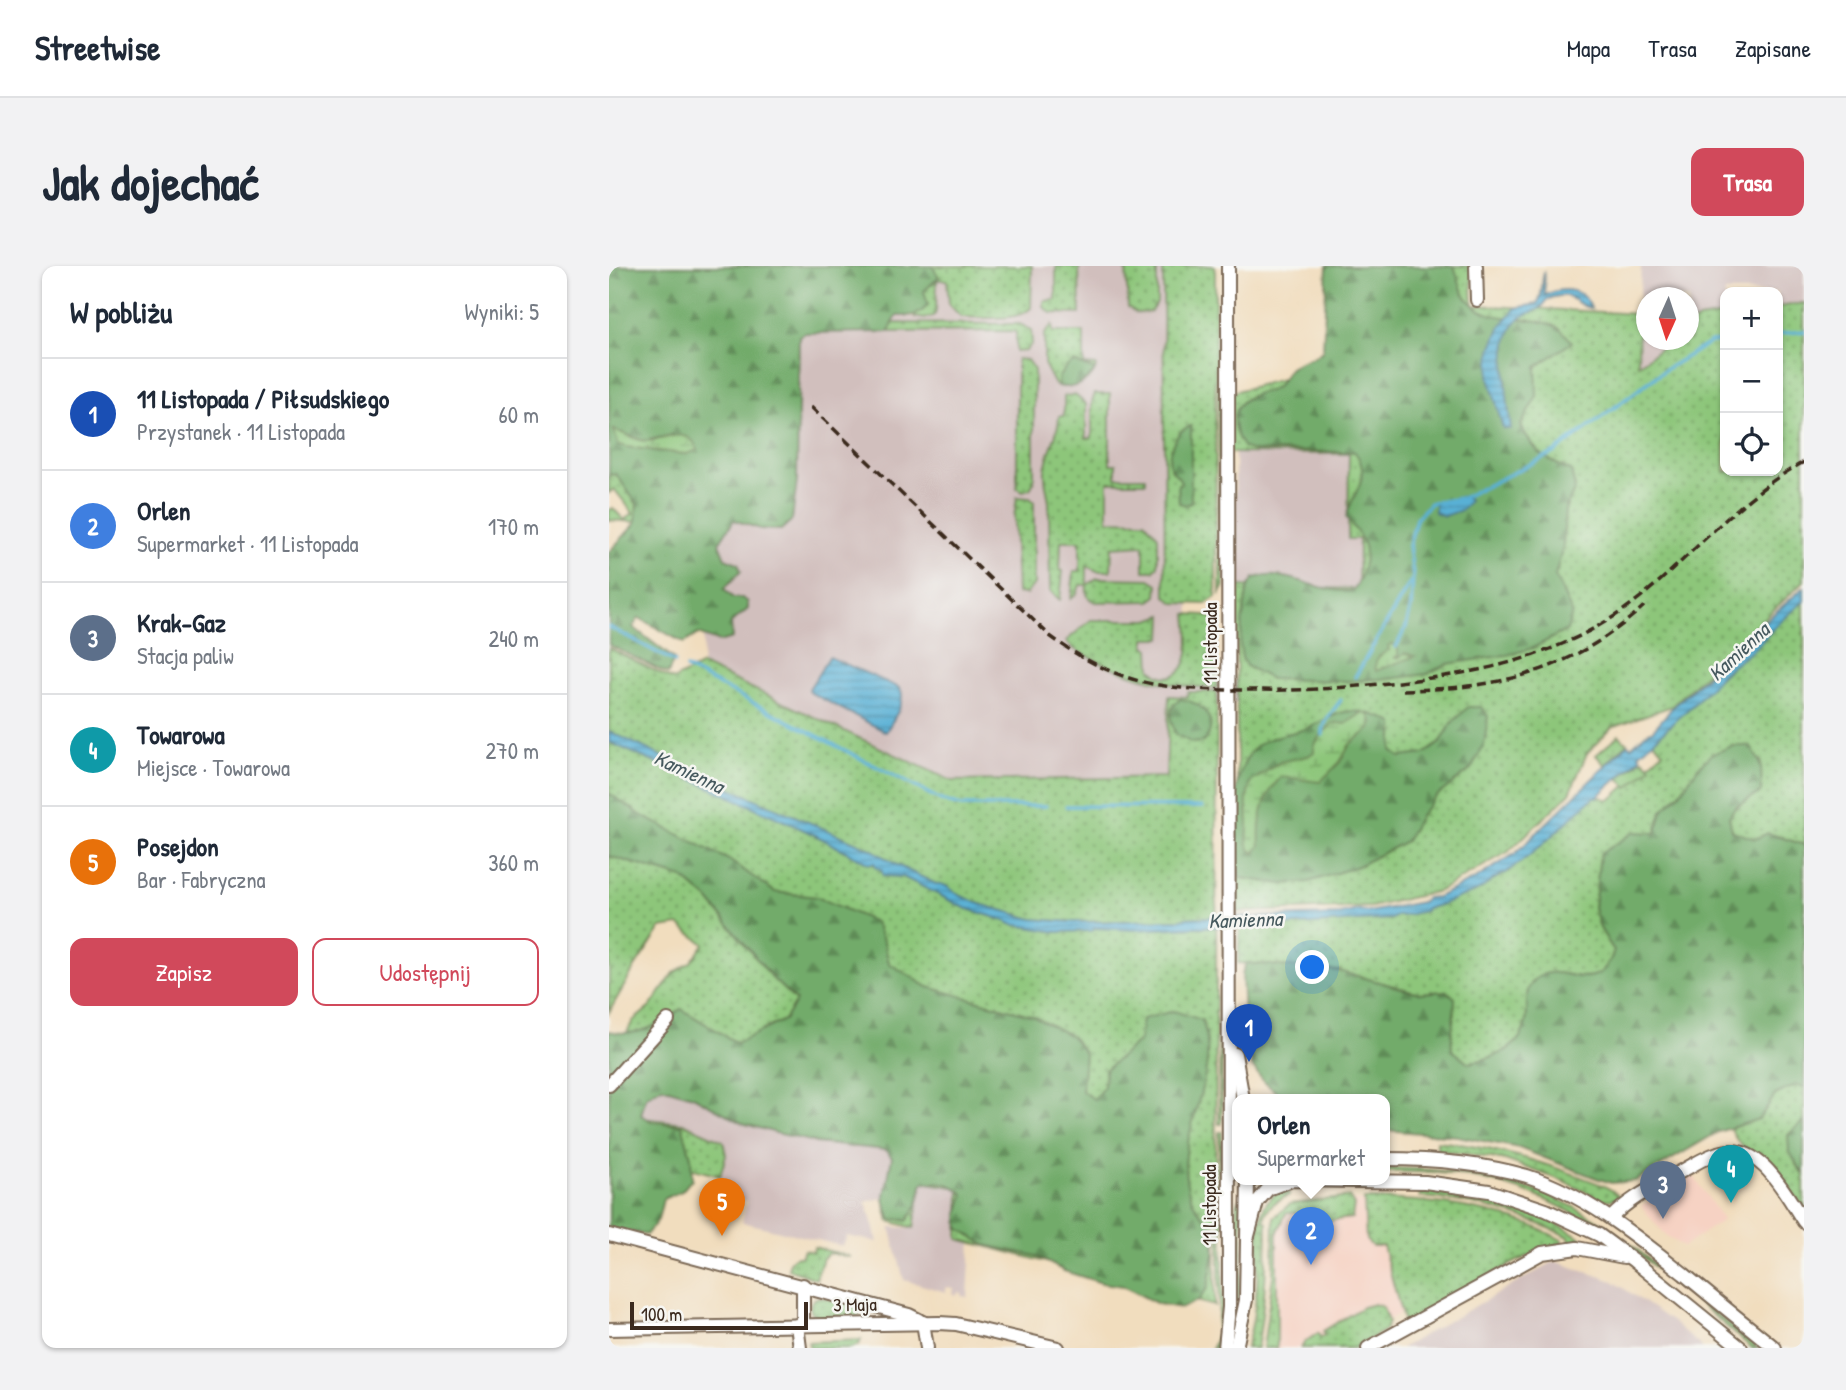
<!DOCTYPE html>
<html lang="pl">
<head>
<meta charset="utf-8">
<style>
	:root { --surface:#fff; --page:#f2f2f3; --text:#1f2937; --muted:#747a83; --line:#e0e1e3; --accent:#d1495b }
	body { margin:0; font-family:"Patrick Hand",sans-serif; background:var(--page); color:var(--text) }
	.controls { position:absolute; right:21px; top:21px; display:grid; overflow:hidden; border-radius:14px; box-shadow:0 2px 5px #0004 }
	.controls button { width:63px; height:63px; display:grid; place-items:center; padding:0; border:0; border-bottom:2px solid var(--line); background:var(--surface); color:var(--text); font:35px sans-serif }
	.compass { position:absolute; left:1027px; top:21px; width:63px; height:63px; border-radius:50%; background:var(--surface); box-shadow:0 2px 5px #0004; rotate:183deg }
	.scale { position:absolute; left:21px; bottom:18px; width:178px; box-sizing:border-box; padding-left:7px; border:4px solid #3b2a1e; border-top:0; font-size:19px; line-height:24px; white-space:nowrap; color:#3b2a1e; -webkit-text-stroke:5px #f6f6f2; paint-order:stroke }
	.you { position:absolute; left:704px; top:702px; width:24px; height:24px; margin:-18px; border:5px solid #fff; border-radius:50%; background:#1a73e8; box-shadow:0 0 0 10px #1a73e833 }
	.badge { display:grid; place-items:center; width:46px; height:46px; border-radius:50%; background:var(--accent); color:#fff; font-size:23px; font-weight:700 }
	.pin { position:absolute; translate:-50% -58px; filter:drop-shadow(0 2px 4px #0008) }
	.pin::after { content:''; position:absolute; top:37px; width:24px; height:21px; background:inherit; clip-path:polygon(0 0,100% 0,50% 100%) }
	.popup { position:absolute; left:623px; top:828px; width:158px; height:91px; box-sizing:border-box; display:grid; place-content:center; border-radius:14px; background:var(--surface); filter:drop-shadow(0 2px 5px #0005); font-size:23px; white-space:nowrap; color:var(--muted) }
	.popup b { font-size:26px; color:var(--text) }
	.popup::after { content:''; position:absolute; left:50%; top:100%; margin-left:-14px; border:14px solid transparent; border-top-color:var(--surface) }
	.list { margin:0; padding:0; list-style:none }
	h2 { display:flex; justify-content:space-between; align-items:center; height:91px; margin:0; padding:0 28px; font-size:30px }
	h2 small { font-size:23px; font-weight:400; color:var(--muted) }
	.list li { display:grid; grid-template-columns:46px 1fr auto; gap:21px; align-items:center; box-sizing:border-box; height:112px; padding:0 28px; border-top:2px solid var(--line) }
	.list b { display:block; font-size:26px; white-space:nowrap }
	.list p { margin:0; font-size:23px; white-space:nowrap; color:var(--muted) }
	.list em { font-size:23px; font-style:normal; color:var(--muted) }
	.actions { display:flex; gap:14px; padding:21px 28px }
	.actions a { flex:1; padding:16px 0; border:2px solid var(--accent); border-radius:14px; text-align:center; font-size:24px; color:var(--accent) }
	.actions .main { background:var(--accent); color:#fff }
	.icon { flex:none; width:38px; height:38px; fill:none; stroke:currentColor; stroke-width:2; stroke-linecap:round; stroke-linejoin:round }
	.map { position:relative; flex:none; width:1195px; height:1082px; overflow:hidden; border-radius:14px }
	header { display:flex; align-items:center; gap:42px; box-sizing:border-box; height:98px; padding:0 35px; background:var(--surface); border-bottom:2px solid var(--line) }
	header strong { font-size:33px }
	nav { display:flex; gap:38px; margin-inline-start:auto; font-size:24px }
	.intro { display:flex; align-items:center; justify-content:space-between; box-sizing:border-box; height:168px; padding:0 42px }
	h1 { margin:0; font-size:49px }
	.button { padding:18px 32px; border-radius:14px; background:var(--accent); color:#fff; font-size:24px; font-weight:700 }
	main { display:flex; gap:42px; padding:0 42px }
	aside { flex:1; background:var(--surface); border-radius:14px; box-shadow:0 2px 5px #0004 }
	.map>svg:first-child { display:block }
	.built { fill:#f6d2c3 }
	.industrial { fill:#d1bfbd }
	.grass { fill:url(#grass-dots); stroke:#64784c; stroke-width:2 }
	.forest { fill:url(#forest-firs); stroke:#566a44; stroke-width:2; fill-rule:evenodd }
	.wetland { fill:url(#wetland-marsh); stroke:#64784c; stroke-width:2 }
	.water { fill:url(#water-rules); stroke:#4a6d7a; stroke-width:2 }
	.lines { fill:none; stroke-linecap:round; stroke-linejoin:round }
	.stream { stroke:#59b0d5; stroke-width:3.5 }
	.minor-casing { stroke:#7b6956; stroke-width:16 }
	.minor { stroke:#fff; stroke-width:12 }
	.rail { stroke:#3b2a1e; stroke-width:3.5; stroke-dasharray:10 5; stroke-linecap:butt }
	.labels { text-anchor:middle; stroke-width:5; stroke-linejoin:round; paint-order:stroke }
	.street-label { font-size:19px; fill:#3b2a1e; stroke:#f6f6f2 }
	.water-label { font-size:21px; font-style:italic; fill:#46595e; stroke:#f6f6f2 }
</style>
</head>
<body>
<header>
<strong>Streetwise</strong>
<nav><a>Mapa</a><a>Trasa</a><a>Zapisane</a></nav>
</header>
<div class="intro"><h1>Jak dojechać</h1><a class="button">Trasa</a></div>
<main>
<aside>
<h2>W pobliżu<small>Wyniki: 5</small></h2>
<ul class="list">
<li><span class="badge" style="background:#1a4fb4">1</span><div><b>11 Listopada / Piłsudskiego</b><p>Przystanek · 11 Listopada</p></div><em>60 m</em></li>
<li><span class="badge" style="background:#3f7fe0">2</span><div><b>Orlen</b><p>Supermarket · 11 Listopada</p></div><em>170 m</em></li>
<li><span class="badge" style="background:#5c6f8a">3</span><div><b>Krak-Gaz</b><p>Stacja paliw</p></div><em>240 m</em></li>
<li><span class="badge" style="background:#0f9aa8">4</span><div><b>Towarowa</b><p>Miejsce · Towarowa</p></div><em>270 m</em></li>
<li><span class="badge" style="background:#e8710a">5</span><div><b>Posejdon</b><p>Bar · Fabryczna</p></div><em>360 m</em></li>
</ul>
<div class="actions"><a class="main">Zapisz</a><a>Udostępnij</a></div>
</aside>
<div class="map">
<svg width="1195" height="1082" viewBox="0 0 1195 1082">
	<defs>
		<pattern id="grass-dots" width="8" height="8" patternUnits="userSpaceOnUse" patternTransform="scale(1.75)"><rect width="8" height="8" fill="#8dc67a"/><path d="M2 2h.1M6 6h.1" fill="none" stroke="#74a163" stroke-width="1.8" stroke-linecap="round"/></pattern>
		<pattern id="forest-firs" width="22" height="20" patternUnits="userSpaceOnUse" patternTransform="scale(1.75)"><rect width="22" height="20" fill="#72ab6a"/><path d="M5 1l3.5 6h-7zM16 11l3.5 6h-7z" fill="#5f8b57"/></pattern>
		<pattern id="wetland-marsh" width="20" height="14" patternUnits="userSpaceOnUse" patternTransform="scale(1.75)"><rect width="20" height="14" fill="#8dc67a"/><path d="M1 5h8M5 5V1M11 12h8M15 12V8" fill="none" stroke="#74a163"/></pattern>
		<pattern id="water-rules" width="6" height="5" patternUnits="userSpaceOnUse" patternTransform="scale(1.75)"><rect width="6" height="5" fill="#59b0d5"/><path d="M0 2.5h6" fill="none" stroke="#4b8fac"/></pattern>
	</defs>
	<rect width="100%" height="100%" fill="#f6f6f2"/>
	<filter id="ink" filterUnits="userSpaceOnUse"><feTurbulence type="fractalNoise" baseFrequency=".0143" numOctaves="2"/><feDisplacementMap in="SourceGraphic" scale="14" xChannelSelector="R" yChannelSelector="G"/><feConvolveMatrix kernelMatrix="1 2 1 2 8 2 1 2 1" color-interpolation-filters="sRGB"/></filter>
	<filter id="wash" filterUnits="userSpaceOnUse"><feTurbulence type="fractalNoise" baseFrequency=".00686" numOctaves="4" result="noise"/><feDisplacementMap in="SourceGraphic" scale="28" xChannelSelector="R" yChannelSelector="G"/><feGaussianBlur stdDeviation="1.57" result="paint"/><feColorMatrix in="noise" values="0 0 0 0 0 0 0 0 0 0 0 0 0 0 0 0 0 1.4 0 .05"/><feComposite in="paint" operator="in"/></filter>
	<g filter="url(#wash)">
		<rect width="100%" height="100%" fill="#f1ddbe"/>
		<g class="built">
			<polygon points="1084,909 1114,954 1074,981 1055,968 1032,940"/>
			<polygon points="740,934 772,936 791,1047 732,1082 658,1082 668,961 677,945"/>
		</g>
		<g class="industrial">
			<polygon points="307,0 579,0 581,413 640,414 1169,205 1195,212 640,438 580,436 560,431 557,511 432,517 343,515 93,399 98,299 161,52 306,51"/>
			<polygon points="1032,0 1195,0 1195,37 1169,41 1169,26 1116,26 1116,49 1090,53 1080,60 1080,32 1038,32 1038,74 1063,74 1028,100"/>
			<polygon points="626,187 740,188 739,272 750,273 749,323 627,320"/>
			<polygon points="34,819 90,827 285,881 281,932 276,939 273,932 257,936 269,976 238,970 234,980 133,956 138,935 107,927 117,889 2,850 0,833"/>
			<polygon points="312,916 351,922 349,973 362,977 359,1031 352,1030 353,1027 349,1026 348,1029 344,1028 345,1022 337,1021 337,1026 295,1014 281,961 305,962"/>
			<polygon points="946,995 1004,1015 1065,1057 1094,1082 792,1082"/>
		</g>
		<g class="grass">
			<path d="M307 0H423L422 42C406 57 372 51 352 51L340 38 338 14H328L327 46 325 50 315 53 306 51Z"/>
			<polygon points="447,0 470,0 471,48 442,47 435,41 435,35 447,34"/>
			<polygon points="517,0 548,0 548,37 541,46 528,47 519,41"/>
			<polygon points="554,0 606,0 607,331 597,338 565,337 556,329"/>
			<polygon points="751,0 862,0 864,39 1030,48 1029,99 1063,74 1080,74 1080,60 1090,53 1116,49 1116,205 1169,205 1169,41 1195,37 1195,315 1063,440 1003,461 978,487 961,527 899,586 830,625 762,641 629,646 627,320 749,323 750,273 739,273 740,188 620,187 620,127 749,93"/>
			<polygon points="282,57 411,58 422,64 423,77 417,85 407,86 407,67 405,65 279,66"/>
			<path d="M443 59 444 66H475V99L487 100C485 116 461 125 446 119L435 98V69Z"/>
			<polygon points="612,80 614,91 615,320 611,327 609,81"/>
			<polygon points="408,93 418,94 425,104 425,216 421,223 414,225 408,222"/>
			<path d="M486 128H501V198H507V211H537V216H499V254L536 255 549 270V300L544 305H535V279L503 281 502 305H488L478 300V319L488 312 541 313 549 318 548 330 541 335 487 336C478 333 477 328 478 319H471L468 328 462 333 465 305H471V275H452L451 304 454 305 451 334 441 325 440 237C439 226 435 217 436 204 438 185 450 170 450 150H455V130L466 129 477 138V172H483V135Z"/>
			<polygon points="7,208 28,238 27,256 0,254 0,244 4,242 15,254 24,247 5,223 0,227 0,209"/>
			<polygon points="408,231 421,232 425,236 425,318 417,328 408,327 405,252"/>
			<path d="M1195 332V579L1159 567 1146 573 1123 566 1120 551C1128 536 1138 536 1152 526V495L1089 502 1071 527 1053 545 1047 567 989 617 985 642 991 662 1005 685C987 736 951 693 928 712 916 721 918 732 918 746 918 781 889 791 860 797L843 784 841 765 846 747 838 725 810 727 730 705 629 697 631 659 812 643 912 595 979 532 987 530 1001 534 1054 486 1044 474Z"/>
			<path d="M578 348 596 349 608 354V422C562 421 520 412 479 390 471 386 462 383 457 375L482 354H540L554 349 553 372H536V380L541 383 542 403C548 408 554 413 563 410 585 402 580 367 578 348Z"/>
			<polygon points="0,382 64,414 93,399 343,515 557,511 560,430 578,431 579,426 608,426 606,1040 349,973 351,922 312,916 305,962 280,955 276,939 281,932 285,882 259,875 243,881 206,877 90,827 35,819 59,754 158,842 232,763 78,608 0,573"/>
			<polygon points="0,590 74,612 99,633 165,714 187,735 175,754 128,777 72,743 43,762 17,768 24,755 41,741 65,707 82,696 95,678 70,659 52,662 26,701 0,746"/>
			<polygon points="611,729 613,729 613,858 610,858"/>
			<path d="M1187 818 1195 822V855L1179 869 1187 899 1195 909V943C1184 927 1172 907 1157 895 1140 882 1130 885 1122 862L1150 853 1166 829Z"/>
			<polygon points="0,848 74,857 114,875 117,889 111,910 0,881"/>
			<polygon points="610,866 613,866 614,1041 608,1082 603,1082 607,1071 610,1040"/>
			<path d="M828 875C878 880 926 893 972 911 985 916 1002 921 1011 931L1001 934 992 933 949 913 896 894 828 884Z"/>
			<path d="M776 902C847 902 919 913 981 950 1009 966 1033 988 1058 1008 1088 1033 1119 1057 1149 1082H1143C1051 1005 974 928 850 909 826 905 800 906 776 906Z"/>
			<path d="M679 922 680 929C668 935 657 940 655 954L658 956C658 999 656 1040 648 1082H637C646 1053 648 1026 649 996 650 980 648 962 653 947 657 933 666 926 679 922Z"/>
			<path d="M810 926C857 927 944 946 979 978L961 977 960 971C912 948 865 934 811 931Z"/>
			<polygon points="740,931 745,939 743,952 718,955 710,947 677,947 668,968 668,1082 654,1082 664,1009 665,951 681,938"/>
			<path d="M755 933C821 933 894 941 953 974V978C895 994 849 1032 795 1057L774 980H763L757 974Z"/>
			<path d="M630 934 633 937C632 975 634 1015 628 1053L627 938Z"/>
			<polygon points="205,981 242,991 220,987 214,992 207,1013 179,1003 181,995 187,990 192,991 195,984 204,986"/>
			<path d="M210 1031 249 1040 252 1047 247 1051H207C198 1044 200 1034 210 1031Z"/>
			<polygon points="765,1038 774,1041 779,1056 776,1064 745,1082 692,1082 696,1076 709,1067 711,1071 716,1070 714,1065 754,1041"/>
			<polygon points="252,1074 250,1079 241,1082 201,1082 199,1076"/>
		</g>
		<g class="forest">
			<path d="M0 0H323L330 11 315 25 319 39C310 51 301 50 288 50L279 66 196 67 190 70 188 215 183 254 172 264 151 263 125 254 110 277 116 292 129 297 132 305 115 323 124 332H133L139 336V343L122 357 123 372 110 376 89 368 75 377 30 352 24 361 65 393 59 408 0 379V286L27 257 28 238 7 208 0 209ZM5 164 35 175 63 169 77 188 17 181Z"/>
			<path d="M718 0H845C848 8 850 18 854 26 873 62 918 46 948 61 953 64 959 71 963 76L927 101 928 130 912 159C924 186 936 193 962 205L966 222 956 244 954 281 946 310 963 347 958 364 924 382 898 389 838 398 818 408 787 412 739 415 662 413 637 400 633 392 631 379 633 357 639 321 645 312C680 302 708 328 744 325 753 313 759 291 754 276 750 267 742 259 737 251 743 227 764 211 746 186L644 185 635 182C622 164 619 141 642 130 649 126 657 127 664 123 673 119 674 108 681 102 691 92 705 95 714 84Z"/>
			<path d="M465 96 486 104C477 116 465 124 450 120L449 112 457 101Z"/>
			<path d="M582 160V237L577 239 570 237 569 218H572C571 209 567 211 563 204 555 190 567 163 582 160Z"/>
			<path d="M572 433C594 436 612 456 594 476L583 477 567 468C561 455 557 441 572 433Z"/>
			<path d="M859 441H872L879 450 875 480 861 504 825 532 811 550 797 575 749 600 700 616 673 618 631 612C623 578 618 504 649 479 663 469 683 468 699 462 709 458 719 452 728 448 746 441 769 449 785 457L783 485 791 491 815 488 831 477 843 457Z"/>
			<path d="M1123 480H1141C1154 499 1153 503 1152 526L1126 541 1120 551 1123 565 1146 573 1159 567 1195 579V822L1187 819 1166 829 1150 853 1109 866 1026 915 1002 917 987 912 910 882 848 870 776 864V833H676L655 816 643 800 635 755 633 708 637 697 730 705 810 727 838 725 846 732C846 752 841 764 843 784L860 797C889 791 918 781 918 746 918 732 916 721 928 712 951 693 988 736 1005 685L991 662 985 642 991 588 1025 566 1047 567 1053 545 1071 527 1089 502 1101 489Z"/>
			<path d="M0 527 35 551 120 594 166 626 208 631 266 656 275 676 280 697 319 721 425 750 462 770 476 787 473 825 485 833 495 820 496 804 530 775 533 753 565 745 593 754C616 815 557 875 583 934 587 944 599 955 606 963L605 988 599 1021 590 1034 573 1042 549 1038 514 1020 493 1017 455 1005 427 990 376 979 350 962 349 948 355 928C341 916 332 915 314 917L308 939 299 954 282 953 275 934 283 891 277 884 210 877 167 867 133 857 84 830 53 821 37 831 32 849 44 856 73 859 82 891 83 913 73 925 54 933 49 954 37 969 0 962V765C32 772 46 760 72 743L128 777 175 754 187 735 165 714 99 633 74 612 0 590Z"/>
			<polygon points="1195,855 1195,909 1180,885 1179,869"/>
		</g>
		<g class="wetland">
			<path d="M5 164C15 167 27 175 38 175 58 175 79 158 89 184L77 188 17 181 9 178Z"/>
			<path d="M783 377 789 383V390L785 392H790L796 387 806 390 767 405C764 393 771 389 780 384L779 380Z"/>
			<path d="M754 446 761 450 763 456 761 463 741 478 731 496 711 516 672 511C654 530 649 555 651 580L645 587C634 578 640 568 639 555 637 540 637 530 642 516L671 496 699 490 705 486C704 474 716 466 724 457L737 458Z"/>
			<polygon points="1010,469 1018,477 996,499 987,489"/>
			<polygon points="1034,493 1042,501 1019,522 1010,512"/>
		</g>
		<g class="water">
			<path d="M935 5 936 29C954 21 974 21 982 42 965 41 965 21 938 34 931 48 917 45 908 55 888 75 899 136 902 163H894L880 111 882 83 892 59 907 42 928 38C935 28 932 17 935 5Z"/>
			<polygon points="856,230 860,235 853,244 835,250 826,246 826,237"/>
			<path d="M1195 321V335L1168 359 1147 382 1117 405 1086 437 1030 488 1032 492 988 531H985C952 560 924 592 887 612 881 615 876 621 870 624 864 628 851 630 846 633 837 637 828 641 817 642L816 645 793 650 788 649 783 653 673 660 586 661 526 664 486 662 483 665 448 666 401 658 397 655 356 642 294 611 274 610 272 603 267 602 265 597 260 598 206 569 0 476V465L109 517 262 583 288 599 327 618C335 616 344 625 350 629L374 639 424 653 465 656 570 654C578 649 595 653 606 650L644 651 726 649 750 644 759 646 813 636 817 632 828 631 866 613 907 587 1019 478 1022 481 1036 468 1044 464 1063 442 1110 399 1113 394Z"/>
			<path d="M220 391 291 422C298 437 284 453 277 466L202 427 200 423Z"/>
		</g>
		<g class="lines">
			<g class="stream">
				<polyline points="1169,68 1195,65"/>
				<polyline points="0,361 66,396"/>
				<polyline points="787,381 797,361 802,341 804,309 800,280 807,253 821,237 853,232 946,186 1057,103 1102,76 1116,75"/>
				<polyline points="77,402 334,535 352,540 437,540"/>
				<polyline points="746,411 802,315"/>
				<path d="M714 469C713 456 725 444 732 434"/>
				<polyline points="457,540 593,541"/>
			</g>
		</g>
	</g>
	<g filter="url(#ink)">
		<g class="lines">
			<defs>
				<g id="minor">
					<polyline points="867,0 868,34"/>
					<polyline points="626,788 634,833"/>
					<polyline points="0,819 59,754"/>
					<path d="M776 893C823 893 872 897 918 910 977 929 1027 970 1075 1008 1105 1033 1135 1057 1166 1082"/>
					<path d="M1002 952C1021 932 1045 921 1069 907 1083 900 1098 889 1113 886 1152 877 1177 929 1195 956"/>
					<polyline points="0,969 300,1049 310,1054"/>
					<polyline points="639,970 648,936 659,923 683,914 816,916 880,925 937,944 990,969 1025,995 1132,1082"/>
					<polyline points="314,1056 318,1082"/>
					<polyline points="188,1059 191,1082"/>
					<polyline points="194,1059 194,1019"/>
					<polyline points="0,1063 330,1057 347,1058 449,1082"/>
					<polyline points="616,1082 620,1041 619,0"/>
					<polyline points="627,1082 637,1034 639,913"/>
					<polyline points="759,1082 933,987 968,982 1015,991"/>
				</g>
			</defs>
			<use href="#minor" class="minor-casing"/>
			<use href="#minor" class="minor"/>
			<g class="rail">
				<path d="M202 141 441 370C468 390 497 406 530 415 570 425 611 424 652 424 700 425 742 421 790 416 868 407 933 395 1001 353 1072 308 1120 235 1195 196"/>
				<path d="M794 424C890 423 963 406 1035 340"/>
			</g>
		</g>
	</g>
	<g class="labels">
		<g class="street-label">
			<text transform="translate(601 377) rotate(-90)" y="7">11 Listopada</text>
			<text transform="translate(600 939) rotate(-90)" y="7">11 Listopada</text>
			<text transform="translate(246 1038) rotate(-1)" y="7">3 Maja</text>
		</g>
		<g class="water-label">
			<text transform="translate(1130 386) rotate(-43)" y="7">Kamienna</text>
			<text transform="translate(80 506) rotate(25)" y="7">Kamienna</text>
			<text transform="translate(636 654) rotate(-2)" y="7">Kamienna</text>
		</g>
	</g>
</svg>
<div class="controls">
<button>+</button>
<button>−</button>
<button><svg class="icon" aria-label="locate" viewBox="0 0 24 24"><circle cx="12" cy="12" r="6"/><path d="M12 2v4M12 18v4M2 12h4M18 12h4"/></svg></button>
</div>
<svg class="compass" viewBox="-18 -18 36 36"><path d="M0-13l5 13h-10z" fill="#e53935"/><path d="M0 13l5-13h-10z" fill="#747a83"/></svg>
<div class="scale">100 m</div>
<div class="you"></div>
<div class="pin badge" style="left:640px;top:796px;background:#1a4fb4">1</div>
<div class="pin badge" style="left:702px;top:999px;background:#3f7fe0">2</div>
<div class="popup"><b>Orlen</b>Supermarket</div>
<div class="pin badge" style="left:1054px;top:953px;background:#5c6f8a">3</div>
<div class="pin badge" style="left:1122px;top:937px;background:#0f9aa8">4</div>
<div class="pin badge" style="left:113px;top:970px;background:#e8710a">5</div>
</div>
</main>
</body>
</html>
